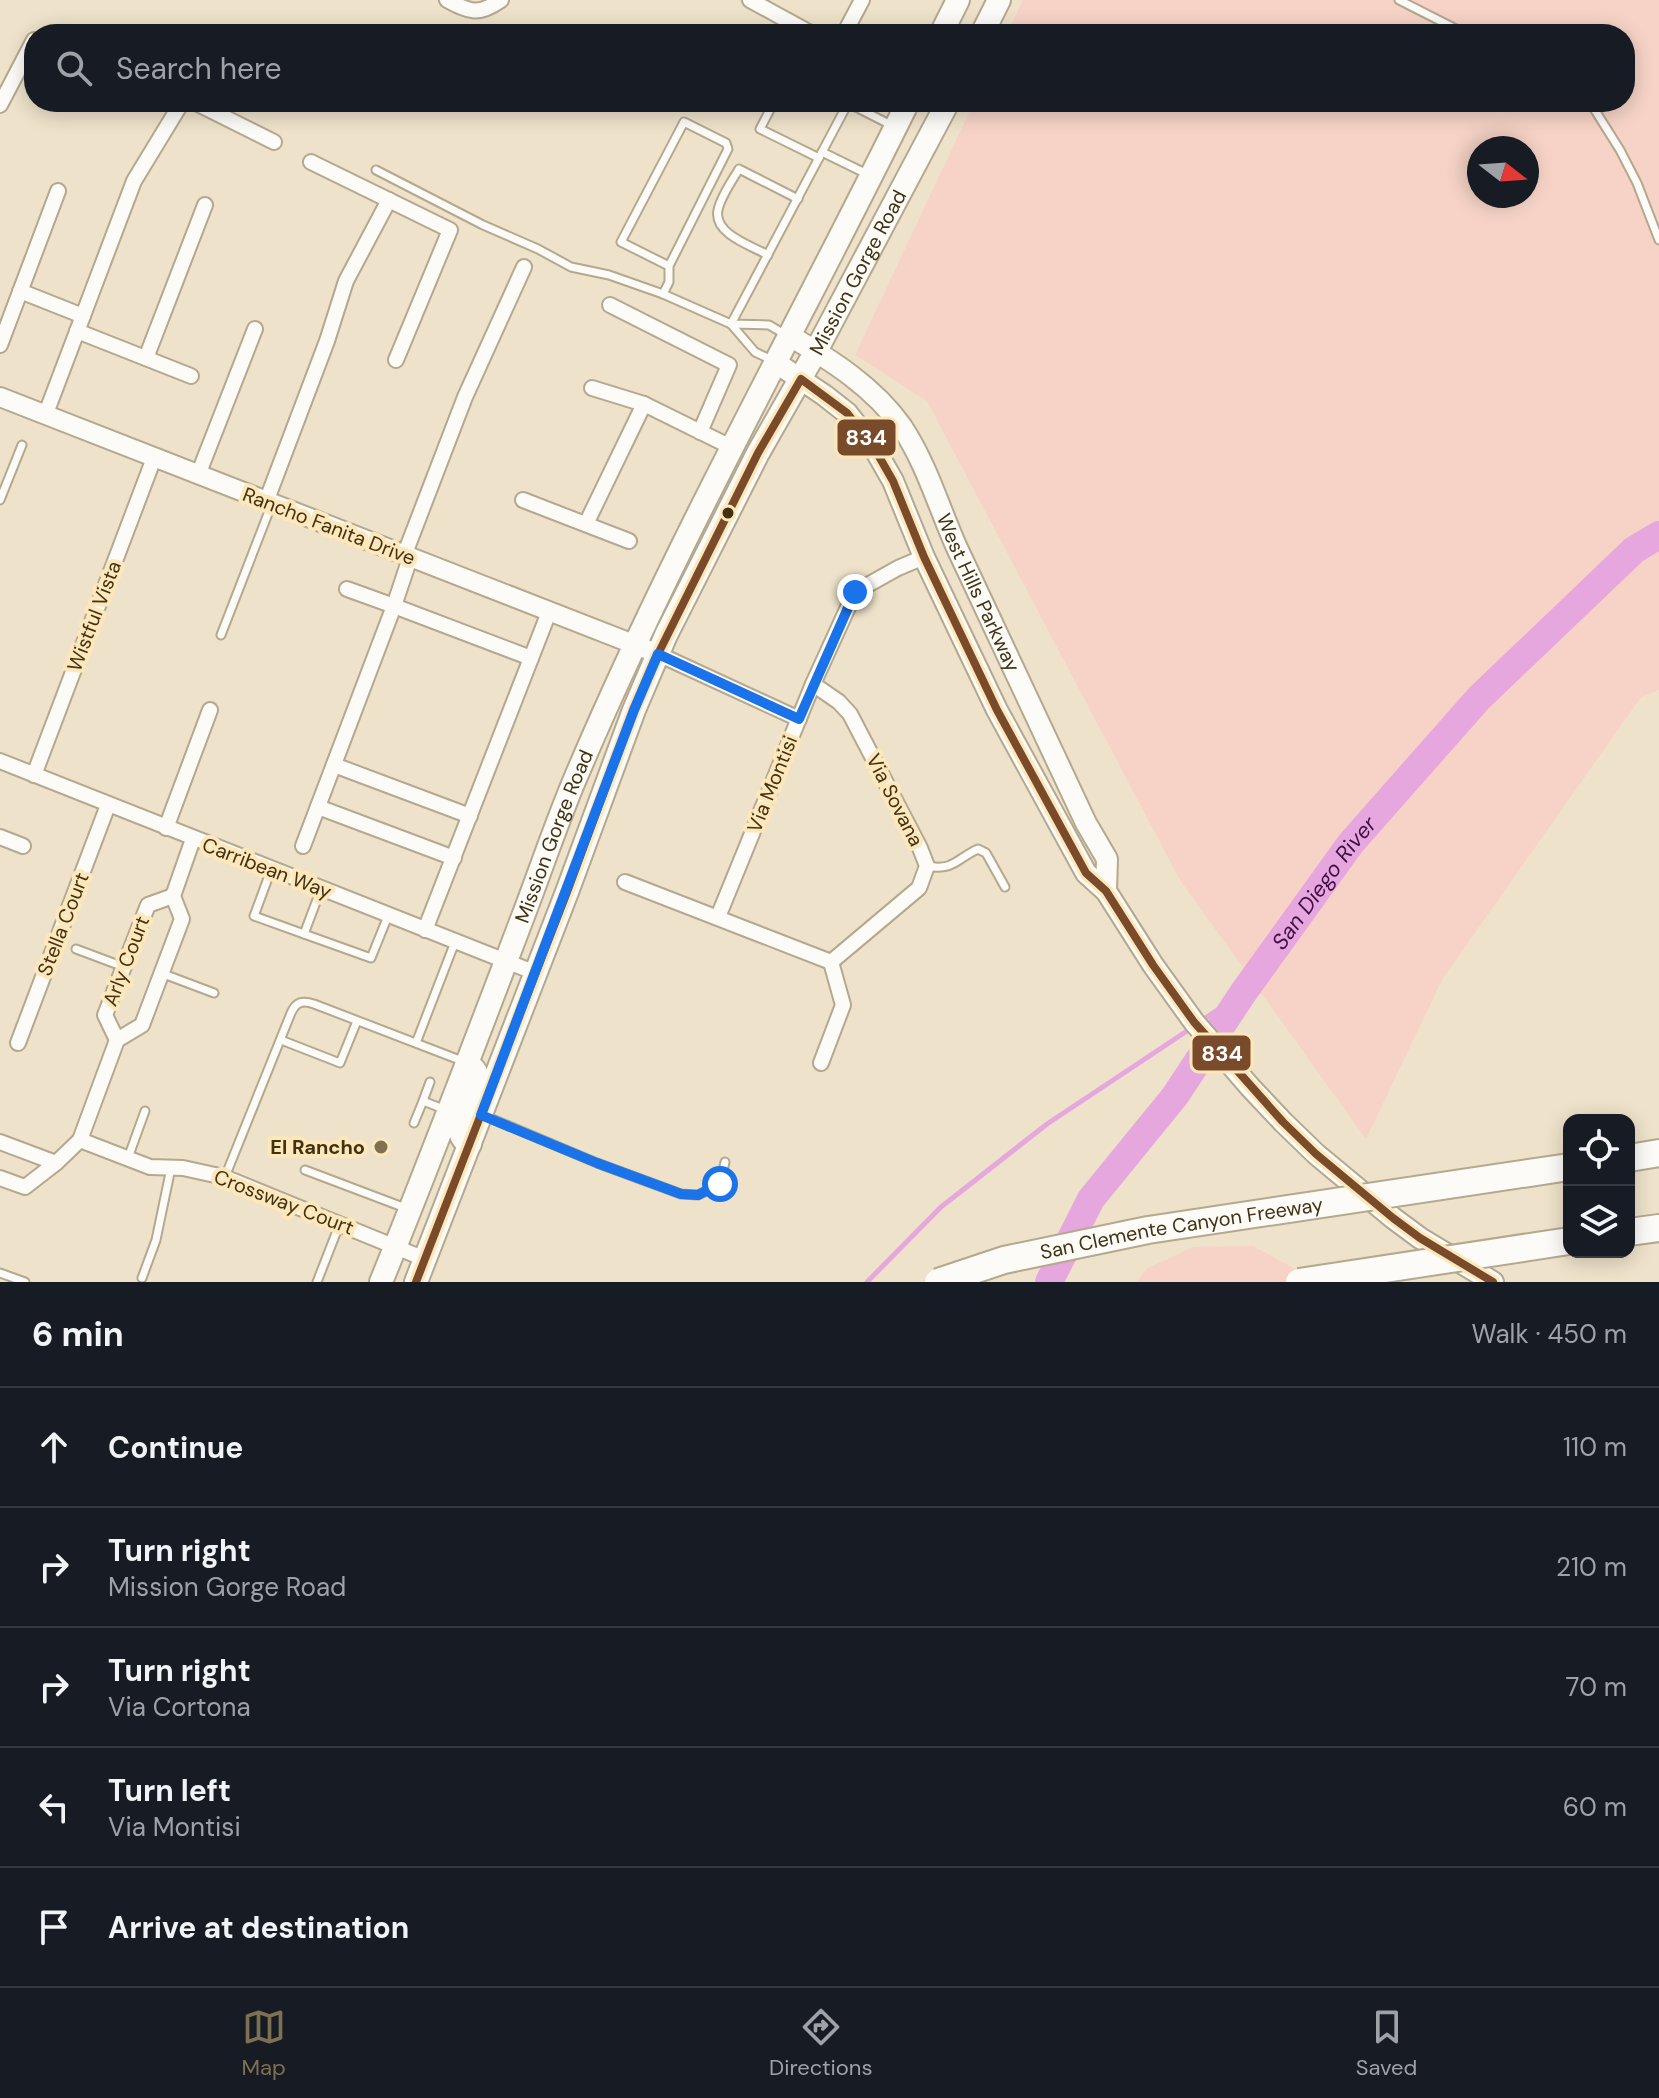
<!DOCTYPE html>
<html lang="en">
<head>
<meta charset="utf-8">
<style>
	:root { --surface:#171b24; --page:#242831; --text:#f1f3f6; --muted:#9ea1a6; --line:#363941; --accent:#7e7052 }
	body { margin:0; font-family:"DM Sans",sans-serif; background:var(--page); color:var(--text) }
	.controls { position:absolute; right:24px; bottom:24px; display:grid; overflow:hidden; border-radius:16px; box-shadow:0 4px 20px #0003 }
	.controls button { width:72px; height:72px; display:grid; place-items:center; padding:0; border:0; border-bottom:2px solid var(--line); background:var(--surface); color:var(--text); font:40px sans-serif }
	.compass { position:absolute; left:1467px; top:136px; width:72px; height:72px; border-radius:50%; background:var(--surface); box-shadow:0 4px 20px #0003; rotate:107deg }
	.stop { position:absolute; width:24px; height:24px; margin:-18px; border:6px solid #1a73e8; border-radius:50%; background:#fff }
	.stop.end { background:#1a73e8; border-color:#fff; box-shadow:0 2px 8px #0008 }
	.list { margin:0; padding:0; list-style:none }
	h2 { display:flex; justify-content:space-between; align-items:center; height:104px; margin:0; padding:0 32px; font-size:34px }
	h2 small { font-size:26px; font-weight:400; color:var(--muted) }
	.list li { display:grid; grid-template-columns:52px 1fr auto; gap:24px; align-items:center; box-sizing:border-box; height:120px; padding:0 32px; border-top:2px solid var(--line) }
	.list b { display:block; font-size:30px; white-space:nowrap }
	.list p { margin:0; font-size:26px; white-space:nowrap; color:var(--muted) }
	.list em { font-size:26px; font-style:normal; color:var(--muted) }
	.icon { flex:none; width:44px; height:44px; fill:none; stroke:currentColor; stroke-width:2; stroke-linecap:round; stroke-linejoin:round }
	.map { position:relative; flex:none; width:1659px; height:1282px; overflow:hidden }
	.search { position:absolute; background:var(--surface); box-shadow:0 4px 20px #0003; left:24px; right:24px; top:24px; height:88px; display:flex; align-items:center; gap:20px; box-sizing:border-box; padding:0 28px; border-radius:32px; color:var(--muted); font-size:30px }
	.sheet { height:704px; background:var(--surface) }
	nav { display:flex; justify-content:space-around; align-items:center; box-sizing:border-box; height:112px; border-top:2px solid var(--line); background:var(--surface); font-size:22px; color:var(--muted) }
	nav a { display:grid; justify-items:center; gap:4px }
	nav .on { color:var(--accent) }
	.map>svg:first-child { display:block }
	.green { fill:#f6d3c6; fill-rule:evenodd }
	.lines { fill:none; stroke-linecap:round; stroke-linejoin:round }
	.stream { stroke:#e5a7dd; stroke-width:5 }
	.river { stroke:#e5a7dd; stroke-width:28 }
	.service-casing { stroke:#b4a88e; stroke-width:11 }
	.minor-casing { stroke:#b4a88e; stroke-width:18 }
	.tertiary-casing { stroke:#b4a88e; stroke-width:22 }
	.secondary-casing { stroke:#b4a88e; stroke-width:24 }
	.primary-casing { stroke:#b4a88e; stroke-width:26 }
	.motorway-casing { stroke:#b4a88e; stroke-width:30 }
	.service { stroke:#fcfbf7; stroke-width:7 }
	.minor { stroke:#fcfbf7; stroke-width:14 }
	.tertiary { stroke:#fcfbf7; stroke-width:18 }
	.secondary { stroke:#fcfbf7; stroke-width:20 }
	.primary { stroke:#fcfbf7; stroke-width:22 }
	.motorway { stroke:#fcfbf7; stroke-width:26 }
	.motorway-bridge-casing { stroke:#b4a88e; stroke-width:30; stroke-linecap:butt }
	.motorway-bridge { stroke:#fcfbf7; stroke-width:26 }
	.bus-1-casing { stroke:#fde7bb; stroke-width:14 }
	.bus-1 { stroke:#7a4b2a; stroke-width:8 }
	.route { stroke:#1a73e8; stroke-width:10 }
	.bus-dot { fill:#413212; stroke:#fde7bb; stroke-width:3 }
	.poi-dot { fill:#7e7052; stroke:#fde7bb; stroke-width:3 }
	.labels { text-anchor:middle; stroke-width:8; stroke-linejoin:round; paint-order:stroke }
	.street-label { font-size:20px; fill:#413212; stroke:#fde7bb }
	.poi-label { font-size:20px; font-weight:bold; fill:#413212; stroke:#fde7bb; text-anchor:end }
	.water-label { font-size:22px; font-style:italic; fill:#420e46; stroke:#fde7bb }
	.line-badge { stroke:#fde7bb; stroke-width:3 }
	.badge-label { font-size:22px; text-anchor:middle; font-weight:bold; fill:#fff }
</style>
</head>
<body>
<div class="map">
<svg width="1659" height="1282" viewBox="0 0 1659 1282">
	<rect width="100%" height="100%" fill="#eee2ca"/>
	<g class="green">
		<path d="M1023 0H1659V690L1641 697 1443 978 1366 1139 1180 880 927 401 855 355 974 102H1625V34H1007ZM1479 148H1527V196H1479Z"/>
		<polygon points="1253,1246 1319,1282 1137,1282 1146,1269 1193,1247"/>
	</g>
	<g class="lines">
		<g class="stream">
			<polyline points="1201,1021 1243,993"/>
			<polyline points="867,1282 941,1207 1047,1124 1193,1027"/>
		</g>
		<path class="river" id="s1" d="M1049 1282 1091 1199 1175 1096 1243 993 1351 843 1479 698 1634 550 1659 535"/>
		<defs>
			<g id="service">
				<polyline points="1399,0 1466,34"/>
				<polyline points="774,102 760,129 819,158"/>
				<polyline points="1586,102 1593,107 1620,150 1637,183 1659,240"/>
				<polyline points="822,152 867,174"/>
				<polyline points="376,170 483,225 538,249 571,267 609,275 663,294 731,324 769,325 786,335"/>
				<path d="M768 255C752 246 713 234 718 210 721 196 732 181 739 169L798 199"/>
				<polyline points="663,294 669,282 669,266 728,149 726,143 684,122 621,242 669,266"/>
				<polyline points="731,324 848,103 891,125"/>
				<polyline points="731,324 755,352 774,361"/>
				<polyline points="0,500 22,445"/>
				<polyline points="221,635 271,506"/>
				<path d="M927 866C954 871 956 859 978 849L986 853 1005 887"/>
				<polyline points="271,870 254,916 304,934"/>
				<polyline points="321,889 304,934 371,958 388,916"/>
				<polyline points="76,949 124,967"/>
				<polyline points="161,973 214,993"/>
				<polyline points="281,1040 340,1063 357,1021"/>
				<polyline points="416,1043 455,942"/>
				<polyline points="423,1101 430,1082"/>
				<polyline points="483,1115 597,1163 681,1194 698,1195 720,1184 725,1162"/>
				<polyline points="414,1123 423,1101 446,1110"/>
				<polyline points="128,1158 145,1111"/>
				<polyline points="305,1170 408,1209"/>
				<path d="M225 1177 291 1013C296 1002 302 1000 314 1004L465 1062"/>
				<polyline points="0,1273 25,1282"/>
				<polyline points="142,1278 156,1240 171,1168"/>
				<polyline points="317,1282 340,1223"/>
			</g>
			<g id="minor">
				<path d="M447 0C470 12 478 16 501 0"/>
				<polyline points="750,0 812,34"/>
				<polyline points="844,34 862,0"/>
				<polyline points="194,102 274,142"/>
				<polyline points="0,105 34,40"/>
				<polyline points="311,162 450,230 396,360"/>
				<polyline points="20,291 83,316"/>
				<polyline points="610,305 729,365 700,432"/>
				<polyline points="77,331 191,376"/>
				<polyline points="0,345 58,191"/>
				<polyline points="146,358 205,205"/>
				<polyline points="592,388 644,404 731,447"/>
				<polyline points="45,416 134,181 182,102"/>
				<polyline points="198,475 255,329"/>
				<polyline points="523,500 629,541"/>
				<polyline points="266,502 327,341 346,281 389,200"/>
				<polyline points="586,524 644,404"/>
				<polyline points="404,556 465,397 524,267"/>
				<polyline points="410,558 394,606 531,658"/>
				<polyline points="658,654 799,719"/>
				<polyline points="0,761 536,973"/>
				<polyline points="334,765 470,816"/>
				<polyline points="34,775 154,458"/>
				<polyline points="318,807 454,858"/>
				<polyline points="166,828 210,710"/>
				<polyline points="0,837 23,846"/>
				<polyline points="303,846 394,606 347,589"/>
				<polyline points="625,882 831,962 919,888 927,866 920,848 850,714 839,702 813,684"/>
				<polyline points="718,917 813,684 855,592 898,568 924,557"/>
				<polyline points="425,930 549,612"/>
				<polyline points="117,1040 105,1015 148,905 173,896"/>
				<polyline points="18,1043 108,805"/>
				<polyline points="821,1063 843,1005 831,962"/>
				<polyline points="80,1140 150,1167 183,1168 224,1177 425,1259"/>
				<polyline points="0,1142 56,1163"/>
				<polyline points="0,1178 25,1187 56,1163 80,1140 117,1040 142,1025 182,919 173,896 193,839"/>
			</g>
			<polyline id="tertiary" points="0,397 646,649"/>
			<g id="secondary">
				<path id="s2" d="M790 336C831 360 874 387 902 427 927 465 939 508 957 548 1000 640 1043 731 1086 823L1107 859 1106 891"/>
				<polyline points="775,362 824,395 847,413 873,446 893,481 924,557 997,710 1086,873 1106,891 1153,965 1194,1022 1250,1087 1283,1122 1316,1154 1393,1218 1420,1238 1493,1282"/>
			</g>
			<g id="primary">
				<polyline points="941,34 958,0"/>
				<polyline points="982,34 999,0"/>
				<path d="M467 1063C472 1067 478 1071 477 1079 476 1098 445 1132 470 1144"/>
				<path id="s3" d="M381 1282C430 1162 476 1040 522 919 540 872 556 824 575 779 673 547 797 328 908 102"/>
				<path id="s4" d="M416 1282 567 892 634 710 666 635 758 453 816 351 948 102"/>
			</g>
			<g id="motorway">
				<polyline points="1629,1158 1659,1153"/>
				<polyline points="1629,1232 1659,1228"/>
			</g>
		</defs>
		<use href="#service" class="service-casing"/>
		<use href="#minor" class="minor-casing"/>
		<use href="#tertiary" class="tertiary-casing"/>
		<use href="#secondary" class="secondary-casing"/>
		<use href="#primary" class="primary-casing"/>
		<use href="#motorway" class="motorway-casing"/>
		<use href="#service" class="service"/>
		<use href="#minor" class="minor"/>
		<use href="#tertiary" class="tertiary"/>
		<use href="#secondary" class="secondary"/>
		<use href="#primary" class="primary"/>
		<use href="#motorway" class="motorway"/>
		<defs>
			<g id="motorway-bridge">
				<path id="s5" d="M938 1282 1004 1260 1148 1230 1569 1167"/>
				<polyline points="1299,1282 1569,1241"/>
			</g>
		</defs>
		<use href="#motorway-bridge" class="motorway-bridge-casing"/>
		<use href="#motorway-bridge" class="motorway-bridge"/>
		<defs>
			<polyline id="bus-1" points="416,1282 567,892 634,710 658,654 758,453 801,379 847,413 873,446 893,481 924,557 997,710 1086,873 1106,891 1153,965 1194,1022 1283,1122 1316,1154 1393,1218 1420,1238 1493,1282"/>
		</defs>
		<use href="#bus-1" class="bus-1-casing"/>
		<use href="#bus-1" class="bus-1"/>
	</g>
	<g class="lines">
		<polyline class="route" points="720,1184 698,1195 681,1194 597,1163 481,1115 634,710 658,654 799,719 855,592"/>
	</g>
	<circle class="bus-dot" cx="728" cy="513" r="7"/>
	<circle class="poi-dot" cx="381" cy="1147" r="8"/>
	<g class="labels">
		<g class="street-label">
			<text dy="7" stroke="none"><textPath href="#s4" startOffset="1104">Mission Gorge Road</textPath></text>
			<text transform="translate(329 526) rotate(21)" y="7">Rancho Fanita Drive</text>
			<text dy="7" stroke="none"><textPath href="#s2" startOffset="328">West Hills Parkway</textPath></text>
			<text transform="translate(94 616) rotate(-69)" y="7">Wistful Vista</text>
			<text transform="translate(772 784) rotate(-68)" y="7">Via Montisi</text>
			<text transform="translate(895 800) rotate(63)" y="7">Via Sovana</text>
			<text dy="7" stroke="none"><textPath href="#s3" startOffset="478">Mission Gorge Road</textPath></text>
			<text transform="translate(267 868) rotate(21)" y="7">Carribean Way</text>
			<text transform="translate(63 924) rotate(-69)" y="7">Stella Court</text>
			<text transform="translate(126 961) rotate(-69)" y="7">Arly Court</text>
			<text transform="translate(284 1202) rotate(21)" y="7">Crossway Court</text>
			<text dy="7" stroke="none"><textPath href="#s5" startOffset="250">San Clemente Canyon Freeway</textPath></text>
		</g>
		<g class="poi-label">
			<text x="365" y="1154">El Rancho</text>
		</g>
		<g class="water-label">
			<text dy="8" stroke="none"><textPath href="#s1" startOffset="486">San Diego River</textPath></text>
		</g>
	</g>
	<g class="line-badge">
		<rect x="836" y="418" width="61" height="39" rx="8" fill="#7a4b2a"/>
		<rect x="1191" y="1034" width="61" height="38" rx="8" fill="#7a4b2a"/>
	</g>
	<g class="badge-label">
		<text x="866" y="445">834</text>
		<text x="1222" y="1061">834</text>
	</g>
</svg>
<div class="controls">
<button><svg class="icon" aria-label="locate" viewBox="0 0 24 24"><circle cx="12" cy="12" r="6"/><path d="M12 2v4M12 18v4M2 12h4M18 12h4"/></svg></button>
<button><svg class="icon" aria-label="layers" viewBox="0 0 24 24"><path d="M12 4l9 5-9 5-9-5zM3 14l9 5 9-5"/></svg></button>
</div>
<svg class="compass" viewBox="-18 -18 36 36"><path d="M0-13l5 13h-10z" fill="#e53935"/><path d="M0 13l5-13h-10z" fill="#9ea1a6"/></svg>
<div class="stop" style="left:720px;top:1184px"></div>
<div class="stop end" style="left:855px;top:592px"></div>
<div class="search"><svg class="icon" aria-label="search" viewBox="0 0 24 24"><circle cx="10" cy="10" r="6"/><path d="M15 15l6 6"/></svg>Search here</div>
</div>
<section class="sheet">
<h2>6 min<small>Walk · 450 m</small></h2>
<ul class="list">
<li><svg class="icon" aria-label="ahead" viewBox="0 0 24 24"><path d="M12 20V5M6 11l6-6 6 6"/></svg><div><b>Continue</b></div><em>110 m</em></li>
<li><svg class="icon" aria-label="right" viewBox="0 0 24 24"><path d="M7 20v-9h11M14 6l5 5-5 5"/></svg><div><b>Turn right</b><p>Mission Gorge Road</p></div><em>210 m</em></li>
<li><svg class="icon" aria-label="right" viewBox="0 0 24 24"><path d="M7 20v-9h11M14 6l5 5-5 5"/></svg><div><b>Turn right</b><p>Via Cortona</p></div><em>70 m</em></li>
<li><svg class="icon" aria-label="left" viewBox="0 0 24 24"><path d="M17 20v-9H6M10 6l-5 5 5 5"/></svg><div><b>Turn left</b><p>Via Montisi</p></div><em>60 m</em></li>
<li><svg class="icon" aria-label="arrive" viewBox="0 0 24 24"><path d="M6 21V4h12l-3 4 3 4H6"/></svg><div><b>Arrive at destination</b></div></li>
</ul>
</section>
<nav>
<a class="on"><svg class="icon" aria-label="map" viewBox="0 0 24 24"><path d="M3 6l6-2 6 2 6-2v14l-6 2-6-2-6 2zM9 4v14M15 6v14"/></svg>Map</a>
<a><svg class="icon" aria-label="directions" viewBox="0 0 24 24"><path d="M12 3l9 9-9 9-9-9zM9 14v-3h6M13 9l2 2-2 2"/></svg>Directions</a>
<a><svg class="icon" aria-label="saved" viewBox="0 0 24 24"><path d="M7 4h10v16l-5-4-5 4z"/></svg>Saved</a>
</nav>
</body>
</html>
